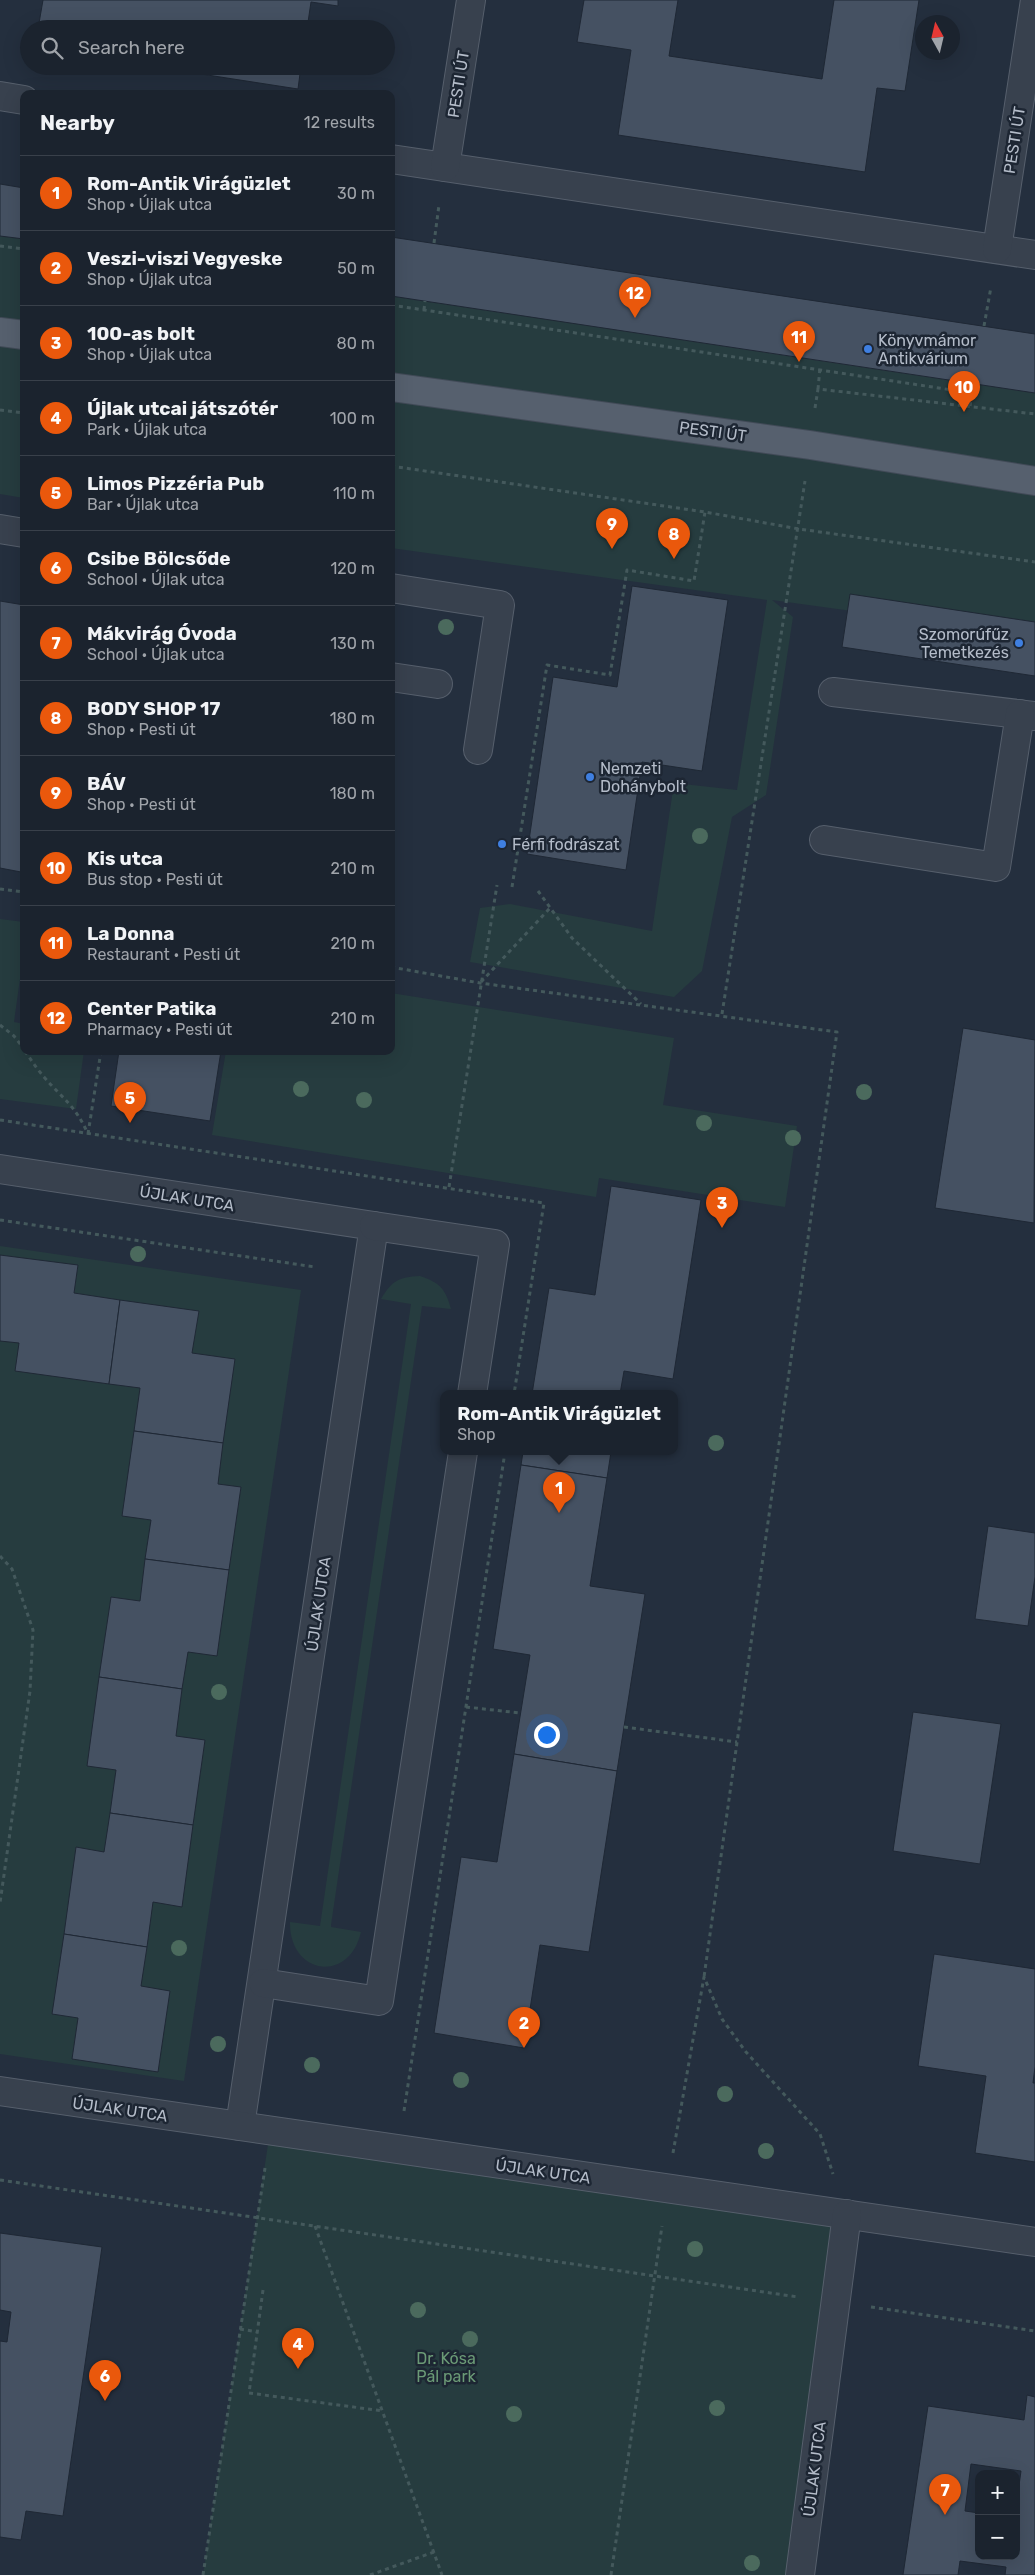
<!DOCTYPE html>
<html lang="en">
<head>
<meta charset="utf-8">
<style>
	:root { --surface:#1b232e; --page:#282f3a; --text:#f1f3f6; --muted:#a0a4aa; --line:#39404a; --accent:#ea580c }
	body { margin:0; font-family:Rubik,sans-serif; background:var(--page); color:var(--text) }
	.controls { position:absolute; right:15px; bottom:15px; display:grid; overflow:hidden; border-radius:10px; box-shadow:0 5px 20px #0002 }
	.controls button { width:45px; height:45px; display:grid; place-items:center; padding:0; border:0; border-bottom:1px solid var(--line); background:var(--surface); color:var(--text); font:25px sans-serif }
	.compass { position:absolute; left:915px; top:15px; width:45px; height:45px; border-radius:50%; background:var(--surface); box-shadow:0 5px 20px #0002; rotate:352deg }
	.you { position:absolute; left:546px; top:1734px; width:18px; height:18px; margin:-12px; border:4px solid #fff; border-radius:50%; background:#1a73e8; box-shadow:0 0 0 8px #1a73e833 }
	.badge { display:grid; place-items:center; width:32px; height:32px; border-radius:50%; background:var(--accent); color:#fff; font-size:16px; font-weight:700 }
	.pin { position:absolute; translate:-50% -41px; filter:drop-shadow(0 1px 2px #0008) }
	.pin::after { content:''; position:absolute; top:26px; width:18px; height:15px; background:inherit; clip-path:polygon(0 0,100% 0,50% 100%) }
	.popup { position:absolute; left:440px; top:1390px; width:238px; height:65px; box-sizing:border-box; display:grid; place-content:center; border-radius:10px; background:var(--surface); filter:drop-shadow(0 1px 4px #0005); font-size:16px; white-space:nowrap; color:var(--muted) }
	.popup b { font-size:19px; color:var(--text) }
	.popup::after { content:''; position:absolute; left:50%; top:100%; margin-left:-10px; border:10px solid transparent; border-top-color:var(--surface) }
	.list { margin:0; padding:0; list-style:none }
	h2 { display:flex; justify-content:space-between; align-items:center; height:65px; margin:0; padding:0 20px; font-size:21px }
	h2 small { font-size:16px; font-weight:400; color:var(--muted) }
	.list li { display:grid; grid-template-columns:32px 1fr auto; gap:15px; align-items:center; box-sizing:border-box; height:75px; padding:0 20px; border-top:1px solid var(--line) }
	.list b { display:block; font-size:19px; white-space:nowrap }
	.list p { margin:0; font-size:16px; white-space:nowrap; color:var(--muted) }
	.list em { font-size:16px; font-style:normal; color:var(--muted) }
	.icon { flex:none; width:28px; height:28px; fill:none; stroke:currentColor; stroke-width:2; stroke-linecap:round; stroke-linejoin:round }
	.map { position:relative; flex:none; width:1035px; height:2575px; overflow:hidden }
	.search { position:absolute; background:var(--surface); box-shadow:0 5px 20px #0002; left:20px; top:20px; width:375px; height:55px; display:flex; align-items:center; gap:12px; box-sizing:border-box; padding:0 18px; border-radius:28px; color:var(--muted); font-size:19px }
	.panel { position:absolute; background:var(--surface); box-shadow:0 5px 20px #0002; left:20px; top:90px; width:375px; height:965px; border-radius:10px }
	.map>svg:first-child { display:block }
	.green { fill:#263c3f }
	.building { fill:#455162; stroke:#1f2835; fill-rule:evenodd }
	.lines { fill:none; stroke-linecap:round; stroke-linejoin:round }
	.minor-casing { stroke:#565f6c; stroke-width:30 }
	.major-casing { stroke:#414a57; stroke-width:30 }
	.path { stroke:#44595c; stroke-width:3; stroke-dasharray:4 4; stroke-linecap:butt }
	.minor { stroke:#38414e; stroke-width:28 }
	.major { stroke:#56606e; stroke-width:28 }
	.tree { fill:#4b6a5d }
	.shop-dot { fill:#3f7fe0; stroke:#1d2633; stroke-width:2 }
	.labels { text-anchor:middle; stroke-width:5; stroke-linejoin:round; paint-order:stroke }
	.street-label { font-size:16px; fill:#b4bcc9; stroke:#1d2633 }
	.poi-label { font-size:16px; fill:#b4bcc9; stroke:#1d2633; text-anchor:start }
	.park-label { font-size:16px; fill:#6b9a76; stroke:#1d2633 }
</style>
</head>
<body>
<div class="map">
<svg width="1035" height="2575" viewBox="0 0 1035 2575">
	<rect width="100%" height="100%" fill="#242f3e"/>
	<g class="green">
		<polygon points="0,235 24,238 24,498 0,494"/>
		<polygon points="391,294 1035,393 1035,636 772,600 793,617 766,795 732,817 702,971 674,997 470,962 480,908 510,904 652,931 674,783 737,790 767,600 391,548"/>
		<polygon points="0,919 24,922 24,950 14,1022 24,1024 24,1051 84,1051 76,1109 0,1099"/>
		<polygon points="391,993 674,1038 663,1105 797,1126 785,1207 599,1178 596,1197 212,1135 226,1051 391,1051"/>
		<polygon points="0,1246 301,1290 184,2081 0,2054"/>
		<path d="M420 1276C440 1283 445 1288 451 1309L422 1306 331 1925V1927L361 1932C349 1984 289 1975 290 1922L320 1926 411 1304 381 1299C392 1281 398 1277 420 1276Z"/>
		<polygon points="270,2131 847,2214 800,2575 203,2575"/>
	</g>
	<g class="building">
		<polygon points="43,0 338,0 338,6 311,2 307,29 38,29"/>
		<polygon points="584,0 678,0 669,56 822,79 834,0 919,0 905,91 877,88 865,172 618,135 631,50 577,42"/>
		<polygon points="149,66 301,66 298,89"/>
		<polygon points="0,184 24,188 24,239 0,236"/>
		<polygon points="391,237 1035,334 1035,393 391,296"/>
		<polygon points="632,586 728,600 702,771 642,762 626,870 527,854 553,677 617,687"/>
		<polygon points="850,594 1035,622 1035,676 842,647"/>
		<polygon points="0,601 24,605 24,853 21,872 0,868"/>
		<polygon points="963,1028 1035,1040 1034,1223 935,1208"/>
		<polygon points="119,1051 221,1051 210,1121 111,1106"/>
		<polygon points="611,1186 701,1200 673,1379 624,1371 620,1394 532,1394 549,1288 595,1295"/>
		<polygon points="0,1255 78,1265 74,1293 120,1300 109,1384 15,1371 19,1343 0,1341"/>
		<polygon points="120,1300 199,1311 192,1353 235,1359 223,1443 134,1431 140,1388 109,1384"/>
		<polygon points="134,1431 223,1443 218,1484 241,1487 229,1570 145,1559 151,1520 122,1516"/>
		<polygon points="523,1452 611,1452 607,1478 521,1465"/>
		<polygon points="521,1465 607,1478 590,1586 645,1594 617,1771 514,1754 530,1655 493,1649"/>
		<polygon points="988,1526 1035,1533 1035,1577 1028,1626 975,1619"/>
		<polygon points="145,1559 229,1570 217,1656 188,1652 182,1689 99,1677 111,1597 140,1601"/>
		<polygon points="99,1677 182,1689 176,1736 205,1740 193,1825 110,1813 116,1770 87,1766"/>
		<polygon points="913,1712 1001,1724 980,1864 893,1851"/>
		<polygon points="514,1754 617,1771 589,1952 540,1945 524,2048 434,2033 461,1857 497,1862"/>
		<polygon points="110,1813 193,1825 182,1907 153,1902 147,1947 64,1934 76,1847 104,1852"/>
		<polygon points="64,1934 147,1947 141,1986 170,1991 158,2072 72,2059 78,2018 52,2014"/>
		<polygon points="934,1954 1035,1969 1035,2067 1033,2083 1035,2083 1035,2162 975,2153 986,2076 918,2066"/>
		<polygon points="0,2233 102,2247 63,2516 26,2511 21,2540 0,2537 0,2341 7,2342 11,2312 0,2310"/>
		<path d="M1027 2395 1035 2397V2575H1005L1006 2567 960 2561 958 2575H903L928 2406 1024 2420ZM971 2464 1021 2471 1016 2507V2556H979V2513L965 2511Z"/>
	</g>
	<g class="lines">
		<defs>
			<g id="minor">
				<polyline points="0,96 24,100"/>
				<polyline points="391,159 1035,255"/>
				<polyline points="445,167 471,0"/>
				<polyline points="997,249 1035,0"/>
				<polyline points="0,529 24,533"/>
				<polyline points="391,588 500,605 478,750"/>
				<polyline points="391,677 438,684"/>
				<polyline points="833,692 1035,716"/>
				<polyline points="824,840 996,867 1020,714"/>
				<polyline points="0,1169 374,1226 240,2126"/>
				<polyline points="374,1226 495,1244 472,1394"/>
				<polyline points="263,1983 379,2001 463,1452"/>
				<polyline points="0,2091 1035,2242"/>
				<polyline points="800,2575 847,2214"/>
			</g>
			<g id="major">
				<polyline points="0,332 24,335"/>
				<polyline points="391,387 810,445 1035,481"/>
			</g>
		</defs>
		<use href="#minor" class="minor-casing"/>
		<use href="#major" class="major-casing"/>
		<g class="path">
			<polyline points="434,243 439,205"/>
			<polyline points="0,246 24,249"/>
			<polyline points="391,305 972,393"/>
			<polyline points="424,310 425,301"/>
			<polyline points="984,326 991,287"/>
			<polyline points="818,389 820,368"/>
			<polyline points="970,406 974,384"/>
			<polyline points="815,408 818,389 1035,414"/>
			<polyline points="0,410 24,413"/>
			<polyline points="391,466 705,512 799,529 1035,562"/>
			<polyline points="512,887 547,665 610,675 627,570 694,581 705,512"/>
			<polyline points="0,889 24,892"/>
			<polyline points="538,891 572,938 641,1004"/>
			<polyline points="391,967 480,983 837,1032 704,1977"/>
			<polyline points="481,982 550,908"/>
			<polyline points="722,1014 805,481"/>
			<polyline points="0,1025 14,1036 24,1049"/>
			<path d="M25 1051C31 1060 37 1069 44 1077 63 1099 75 1105 88 1134"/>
			<polyline points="0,1120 544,1203 514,1394"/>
			<polyline points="88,1134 101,1051"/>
			<polyline points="449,1187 497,885"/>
			<polyline points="0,1220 315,1267"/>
			<polyline points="0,1556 12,1569 33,1630 30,1691 0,1903"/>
			<polyline points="466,1707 520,1713"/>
			<polyline points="624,1727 737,1742"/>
			<polyline points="404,2111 505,1452"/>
			<polyline points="673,2153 704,1977 722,2019 746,2052 820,2134 833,2174"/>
			<polyline points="0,2180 798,2297"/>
			<polyline points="315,2226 442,2575"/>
			<polyline points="263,2290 249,2393 383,2411"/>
			<polyline points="871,2307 1035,2331"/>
			<polyline points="240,2329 258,2332"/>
			<polyline points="203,2575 265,2168"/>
			<polyline points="370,2575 434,2552"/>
			<polyline points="611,2575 662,2226"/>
		</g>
		<use href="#minor" class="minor"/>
		<use href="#major" class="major"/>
	</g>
	<g class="tree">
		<circle cx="446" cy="627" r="8"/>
		<circle cx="700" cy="836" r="8"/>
		<circle cx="301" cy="1089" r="8"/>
		<circle cx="864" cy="1092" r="8"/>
		<circle cx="364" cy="1100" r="8"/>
		<circle cx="704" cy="1123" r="8"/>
		<circle cx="793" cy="1138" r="8"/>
		<circle cx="138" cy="1254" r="8"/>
		<circle cx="716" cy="1443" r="8"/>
		<circle cx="219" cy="1692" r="8"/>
		<circle cx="179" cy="1948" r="8"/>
		<circle cx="218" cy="2044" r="8"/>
		<circle cx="312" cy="2065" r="8"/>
		<circle cx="461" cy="2080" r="8"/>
		<circle cx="725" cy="2094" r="8"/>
		<circle cx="766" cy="2151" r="8"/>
		<circle cx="695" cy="2249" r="8"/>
		<circle cx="418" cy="2310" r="8"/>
		<circle cx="470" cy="2339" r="8"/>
		<circle cx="717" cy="2408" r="8"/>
		<circle cx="514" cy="2414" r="8"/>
		<circle cx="752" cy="2563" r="8"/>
	</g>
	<g class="shop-dot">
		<circle cx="868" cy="349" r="5"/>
		<circle cx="1019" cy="643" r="5"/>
		<circle cx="590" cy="777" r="5"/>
		<circle cx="502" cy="844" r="5"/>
	</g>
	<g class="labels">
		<g class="street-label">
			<text transform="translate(458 84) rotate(-81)" y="6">PESTI ÚT</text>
			<text transform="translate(1014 140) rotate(-81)" y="6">PESTI ÚT</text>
			<text transform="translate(713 431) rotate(8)" y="6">PESTI ÚT</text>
			<text transform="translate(187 1198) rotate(9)" y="6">ÚJLAK UTCA</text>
			<text transform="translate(318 1604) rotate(-82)" y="6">ÚJLAK UTCA</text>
			<text transform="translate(120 2109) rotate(8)" y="6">ÚJLAK UTCA</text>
			<text transform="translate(543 2171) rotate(8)" y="6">ÚJLAK UTCA</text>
			<text transform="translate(814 2469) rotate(-83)" y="6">ÚJLAK UTCA</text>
		</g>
		<g class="poi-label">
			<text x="878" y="346">Könyvmámor<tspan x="878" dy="18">Antikvárium</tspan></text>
			<text x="1009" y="640" text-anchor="end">Szomorúfűz<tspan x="1009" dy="18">Temetkezés</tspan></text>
			<text x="600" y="774">Nemzeti<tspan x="600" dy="18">Dohánybolt</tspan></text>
			<text x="512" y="850">Férfi fodrászat</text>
		</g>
		<g class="park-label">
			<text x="446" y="2364">Dr. Kósa<tspan x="446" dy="18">Pál park</tspan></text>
		</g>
	</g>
</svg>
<div class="controls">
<button>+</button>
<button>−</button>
</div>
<svg class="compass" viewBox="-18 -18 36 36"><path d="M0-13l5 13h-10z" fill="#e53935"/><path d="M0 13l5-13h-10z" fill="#a0a4aa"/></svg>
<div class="you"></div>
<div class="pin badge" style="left:559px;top:1513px">1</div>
<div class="popup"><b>Rom-Antik Virágüzlet</b>Shop</div>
<div class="pin badge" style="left:524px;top:2048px">2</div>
<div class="pin badge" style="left:722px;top:1228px">3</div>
<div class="pin badge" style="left:298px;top:2369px">4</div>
<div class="pin badge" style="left:130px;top:1123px">5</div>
<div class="pin badge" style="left:105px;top:2401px">6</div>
<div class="pin badge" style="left:945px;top:2515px">7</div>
<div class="pin badge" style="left:674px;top:559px">8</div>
<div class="pin badge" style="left:612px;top:549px">9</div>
<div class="pin badge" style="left:964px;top:412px">10</div>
<div class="pin badge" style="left:799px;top:362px">11</div>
<div class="pin badge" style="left:635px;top:318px">12</div>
<div class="search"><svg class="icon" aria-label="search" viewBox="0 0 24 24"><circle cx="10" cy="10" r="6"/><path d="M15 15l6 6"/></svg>Search here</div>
<section class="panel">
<h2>Nearby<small>12 results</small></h2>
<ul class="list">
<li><span class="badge">1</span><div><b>Rom-Antik Virágüzlet</b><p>Shop · Újlak utca</p></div><em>30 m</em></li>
<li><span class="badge">2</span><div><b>Veszi-viszi Vegyeske</b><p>Shop · Újlak utca</p></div><em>50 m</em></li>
<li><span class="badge">3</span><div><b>100-as bolt</b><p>Shop · Újlak utca</p></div><em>80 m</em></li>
<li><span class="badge">4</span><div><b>Újlak utcai játszótér</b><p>Park · Újlak utca</p></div><em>100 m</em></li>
<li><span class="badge">5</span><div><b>Limos Pizzéria Pub</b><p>Bar · Újlak utca</p></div><em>110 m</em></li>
<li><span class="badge">6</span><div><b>Csibe Bölcsőde</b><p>School · Újlak utca</p></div><em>120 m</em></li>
<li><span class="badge">7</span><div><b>Mákvirág Óvoda</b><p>School · Újlak utca</p></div><em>130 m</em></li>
<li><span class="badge">8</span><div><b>BODY SHOP 17</b><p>Shop · Pesti út</p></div><em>180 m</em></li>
<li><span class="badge">9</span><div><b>BÁV</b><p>Shop · Pesti út</p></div><em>180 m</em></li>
<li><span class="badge">10</span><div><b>Kis utca</b><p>Bus stop · Pesti út</p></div><em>210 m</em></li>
<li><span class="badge">11</span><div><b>La Donna</b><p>Restaurant · Pesti út</p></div><em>210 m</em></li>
<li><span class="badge">12</span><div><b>Center Patika</b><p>Pharmacy · Pesti út</p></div><em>210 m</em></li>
</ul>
</section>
</div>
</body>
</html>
